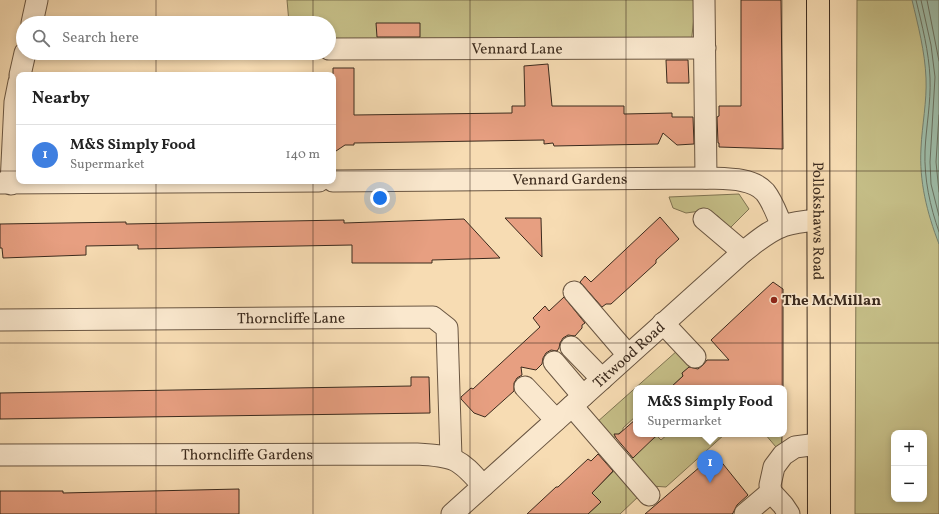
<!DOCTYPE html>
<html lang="en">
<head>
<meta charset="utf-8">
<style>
	:root { --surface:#fff; --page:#f6f6f6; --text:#222; --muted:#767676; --line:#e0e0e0; --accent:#8f2418 }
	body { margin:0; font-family:Vollkorn,serif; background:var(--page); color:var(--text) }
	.controls { position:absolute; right:12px; bottom:12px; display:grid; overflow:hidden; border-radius:8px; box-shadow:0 2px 6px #0003 }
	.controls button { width:36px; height:36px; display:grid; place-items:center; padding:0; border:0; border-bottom:1px solid var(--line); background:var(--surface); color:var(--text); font:20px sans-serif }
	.you { position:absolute; left:380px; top:198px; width:14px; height:14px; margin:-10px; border:3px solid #fff; border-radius:50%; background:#1a73e8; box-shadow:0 0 0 6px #1a73e833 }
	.badge { display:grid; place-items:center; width:26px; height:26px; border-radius:50%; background:var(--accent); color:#fff; font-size:13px; font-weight:700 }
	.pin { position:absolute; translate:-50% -33px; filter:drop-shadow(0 1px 2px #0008) }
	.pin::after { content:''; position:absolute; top:21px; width:14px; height:12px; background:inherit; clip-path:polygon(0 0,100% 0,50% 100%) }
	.popup { position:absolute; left:633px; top:385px; width:154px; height:52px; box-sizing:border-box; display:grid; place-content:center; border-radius:8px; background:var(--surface); filter:drop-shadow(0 1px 3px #0005); font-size:13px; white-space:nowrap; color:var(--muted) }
	.popup b { font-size:15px; color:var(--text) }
	.popup::after { content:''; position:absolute; left:50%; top:100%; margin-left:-8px; border:8px solid transparent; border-top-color:var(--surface) }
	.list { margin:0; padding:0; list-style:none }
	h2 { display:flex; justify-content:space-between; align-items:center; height:52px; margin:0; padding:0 16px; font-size:17px }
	h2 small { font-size:13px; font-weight:400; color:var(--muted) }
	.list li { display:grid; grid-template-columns:26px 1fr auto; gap:12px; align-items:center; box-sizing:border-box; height:60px; padding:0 16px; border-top:1px solid var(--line) }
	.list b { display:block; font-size:15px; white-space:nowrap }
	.list p { margin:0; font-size:13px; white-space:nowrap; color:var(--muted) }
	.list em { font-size:13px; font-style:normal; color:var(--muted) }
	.icon { flex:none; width:22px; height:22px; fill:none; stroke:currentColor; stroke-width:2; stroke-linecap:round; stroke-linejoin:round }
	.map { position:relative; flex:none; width:939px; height:514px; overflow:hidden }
	.search { position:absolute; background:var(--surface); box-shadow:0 2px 6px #0003; left:16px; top:16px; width:320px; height:44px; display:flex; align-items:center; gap:10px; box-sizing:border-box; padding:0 14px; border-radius:22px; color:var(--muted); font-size:15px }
	.panel { position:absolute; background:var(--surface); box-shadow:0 2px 6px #0003; left:16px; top:72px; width:320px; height:112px; border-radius:8px }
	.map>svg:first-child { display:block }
	.green { fill:#c5be87; stroke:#807452; fill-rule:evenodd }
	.water { fill:#9ebca8; stroke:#768270 }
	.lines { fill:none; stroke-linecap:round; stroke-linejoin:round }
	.shore { stroke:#6c7362; stroke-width:1 }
	.building { fill:#e79f81; stroke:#3b2a1d }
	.minor-casing { stroke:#6a5642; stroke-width:23 }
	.major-casing { stroke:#3b2a1d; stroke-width:24 }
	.minor { stroke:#fae8ce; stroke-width:21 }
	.major { stroke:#f7dcb3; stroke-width:22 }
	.grid { fill:none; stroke:#3b2a1d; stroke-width:1; stroke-opacity:0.55 }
	.poi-dot { fill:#8f2418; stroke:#fae8ce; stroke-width:1.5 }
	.labels { text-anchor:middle; stroke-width:3.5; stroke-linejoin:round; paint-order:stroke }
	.street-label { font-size:15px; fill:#3b2a1d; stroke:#fae8ce }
	.poi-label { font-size:15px; font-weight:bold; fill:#3b2a1d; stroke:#fae8ce; text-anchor:start }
</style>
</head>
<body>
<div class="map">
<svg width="939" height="514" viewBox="0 0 939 514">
	<rect width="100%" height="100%" fill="#f7dcb3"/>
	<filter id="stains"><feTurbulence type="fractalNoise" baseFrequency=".005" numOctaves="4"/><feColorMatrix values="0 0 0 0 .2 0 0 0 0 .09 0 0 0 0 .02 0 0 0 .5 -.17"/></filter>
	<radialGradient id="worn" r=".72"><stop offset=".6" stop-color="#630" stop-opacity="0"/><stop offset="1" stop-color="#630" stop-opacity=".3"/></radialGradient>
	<g class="green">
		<polygon points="287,0 696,0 691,44 329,45 329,23 289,23"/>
		<path d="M857 0H939V514H855ZM894 433H924V499H894Z"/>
		<polygon points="739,194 749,209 727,231 724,230 719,217 708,210 686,213 673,208 669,197"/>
		<polygon points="678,350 692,365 682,373 683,376 671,387 636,388 636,416 623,428 623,430 615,437 611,438 596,423"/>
		<polygon points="668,434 725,434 666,487 651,486 627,459 631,455 657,436 661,440"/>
		<polygon points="765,434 782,434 781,453"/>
		<polygon points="617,469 640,495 620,514 588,514 601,502 592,493 613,472"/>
	</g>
	<path class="water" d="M912 0H939V244C927 213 919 181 921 148 922 125 927 102 926 78 925 52 918 25 912 0Z"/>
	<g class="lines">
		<g class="shore">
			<path d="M916 0C922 25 929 52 930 78 931 103 926 127 925 151 924 179 930 206 939 232"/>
			<polyline points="921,0 931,45 935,77 930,162 931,184 939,216"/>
			<polyline points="927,0 939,61"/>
			<polyline points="939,115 936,162 939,192"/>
		</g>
	</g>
	<g class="building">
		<polygon points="741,0 781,0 783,149 719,147 719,143 718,143 717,117 719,116 719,106 741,106"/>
		<polygon points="376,23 420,23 420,37 377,37"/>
		<polygon points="666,60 688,60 689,83 667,83"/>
		<polygon points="548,64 552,106 624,106 624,114 672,113 672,117 693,117 694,144 677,145 663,133 658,144 554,146 553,143 544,144 544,140 354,143 354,145 345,145 333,153 333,68 354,68 354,115 512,113 512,106 525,106 524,66"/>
		<polygon points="660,217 679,239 656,260 656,263 611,304 606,304 602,307 580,282 585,276 591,282"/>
		<polygon points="505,218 541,218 542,257"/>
		<polygon points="464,219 500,258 432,260 432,263 352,263 352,245 138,249 138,245 86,246 86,255 3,258 2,248 0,248 0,224 126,222 126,224 344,220 344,223"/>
		<polygon points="773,282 783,289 783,388 670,388 683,376 682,373 689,367 698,369 703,365 707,360 729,360 711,340"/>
		<polygon points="564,297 585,323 582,325 582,328 575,336 568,335 563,338 560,343 559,348 557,351 551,350 546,353 543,358 542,364 536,370 521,367 522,375 517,378 514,383 514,391 485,417 474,413 461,399 461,397 471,388 473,389 540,327 533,318 545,306 549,311"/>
		<polygon points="411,377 429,377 430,413 0,419 0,393 411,386"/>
		<polygon points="636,419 636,434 658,434 633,458 616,438 614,434 619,434"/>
		<polygon points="598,454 613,471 592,493 601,502 588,514 527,514 556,487 558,487 588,459 591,461"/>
		<polygon points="715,454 748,495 737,505 733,513 732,514 645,514"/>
		<polygon points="239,489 239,514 0,514 0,491 63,491 63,493"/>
	</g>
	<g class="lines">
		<defs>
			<g id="minor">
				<polyline points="704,0 706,178"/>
				<polyline points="32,23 37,0"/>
				<path id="s1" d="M329 49 705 48"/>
				<polyline points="20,75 25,53"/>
				<path id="s2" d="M333 181 706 178C724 179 752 177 765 192 773 202 777 215 782 226"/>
				<polyline points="0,183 319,181"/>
				<polyline points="11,184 15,102 19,82"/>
				<polyline points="704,219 743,252"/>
				<polyline points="574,292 628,355"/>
				<path id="s3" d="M0 320 433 317 447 328 451 458"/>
				<polyline points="663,323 695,357"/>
				<polyline points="571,347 602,379"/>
				<polyline points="554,362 583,396"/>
				<polyline points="525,387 556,420"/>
				<polyline points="572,406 649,495"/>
				<path id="s4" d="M0 455 417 454C454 456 459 458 483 486"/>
				<path id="s5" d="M452 514 743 252C755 243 768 231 783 226 794 222 806 221 818 220"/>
				<polyline points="745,514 771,492"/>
				<polyline points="789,514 783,505 771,492 770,485 774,467 783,455 795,447 818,444"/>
			</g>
			<g id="major">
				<path id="s6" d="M818 0 819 514"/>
			</g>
		</defs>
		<use href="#minor" class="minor-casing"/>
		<use href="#major" class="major-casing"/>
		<use href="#minor" class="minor"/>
		<use href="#major" class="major"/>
	</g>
	<path class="grid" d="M156 0V23M313 0V23M470 0V514M626 0V514M782 0V514M156 53V75M313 53V75M0 171H19M333 171H939M156 181V514M313 181V514M0 343H939"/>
	<circle class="poi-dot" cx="774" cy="300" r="4"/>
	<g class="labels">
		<g class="street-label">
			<text dy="5" stroke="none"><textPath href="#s1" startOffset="188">Vennard Lane</textPath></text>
			<text dy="5" stroke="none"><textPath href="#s2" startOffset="237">Vennard Gardens</textPath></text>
			<text dy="5" stroke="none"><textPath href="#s6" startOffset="221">Pollokshaws Road</textPath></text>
			<text dy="5" stroke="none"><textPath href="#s3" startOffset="291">Thorncliffe Lane</textPath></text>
			<text dy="5" stroke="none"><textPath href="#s5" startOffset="238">Titwood Road</textPath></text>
			<text dy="5" stroke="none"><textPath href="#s4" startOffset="247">Thorncliffe Gardens</textPath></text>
		</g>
		<g class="poi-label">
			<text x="782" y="305">The McMillan</text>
		</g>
	</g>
	<rect width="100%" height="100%" filter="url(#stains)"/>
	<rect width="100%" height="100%" fill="url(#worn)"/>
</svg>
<div class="controls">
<button>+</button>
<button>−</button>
</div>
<div class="you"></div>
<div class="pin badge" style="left:710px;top:483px;background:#3f7fe0">1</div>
<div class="popup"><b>M&amp;S Simply Food</b>Supermarket</div>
<div class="search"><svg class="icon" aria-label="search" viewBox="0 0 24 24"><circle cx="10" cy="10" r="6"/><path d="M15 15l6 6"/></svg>Search here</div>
<section class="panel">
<h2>Nearby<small></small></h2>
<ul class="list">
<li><span class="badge" style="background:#3f7fe0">1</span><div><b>M&amp;S Simply Food</b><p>Supermarket</p></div><em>140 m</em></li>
</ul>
</section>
</div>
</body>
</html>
